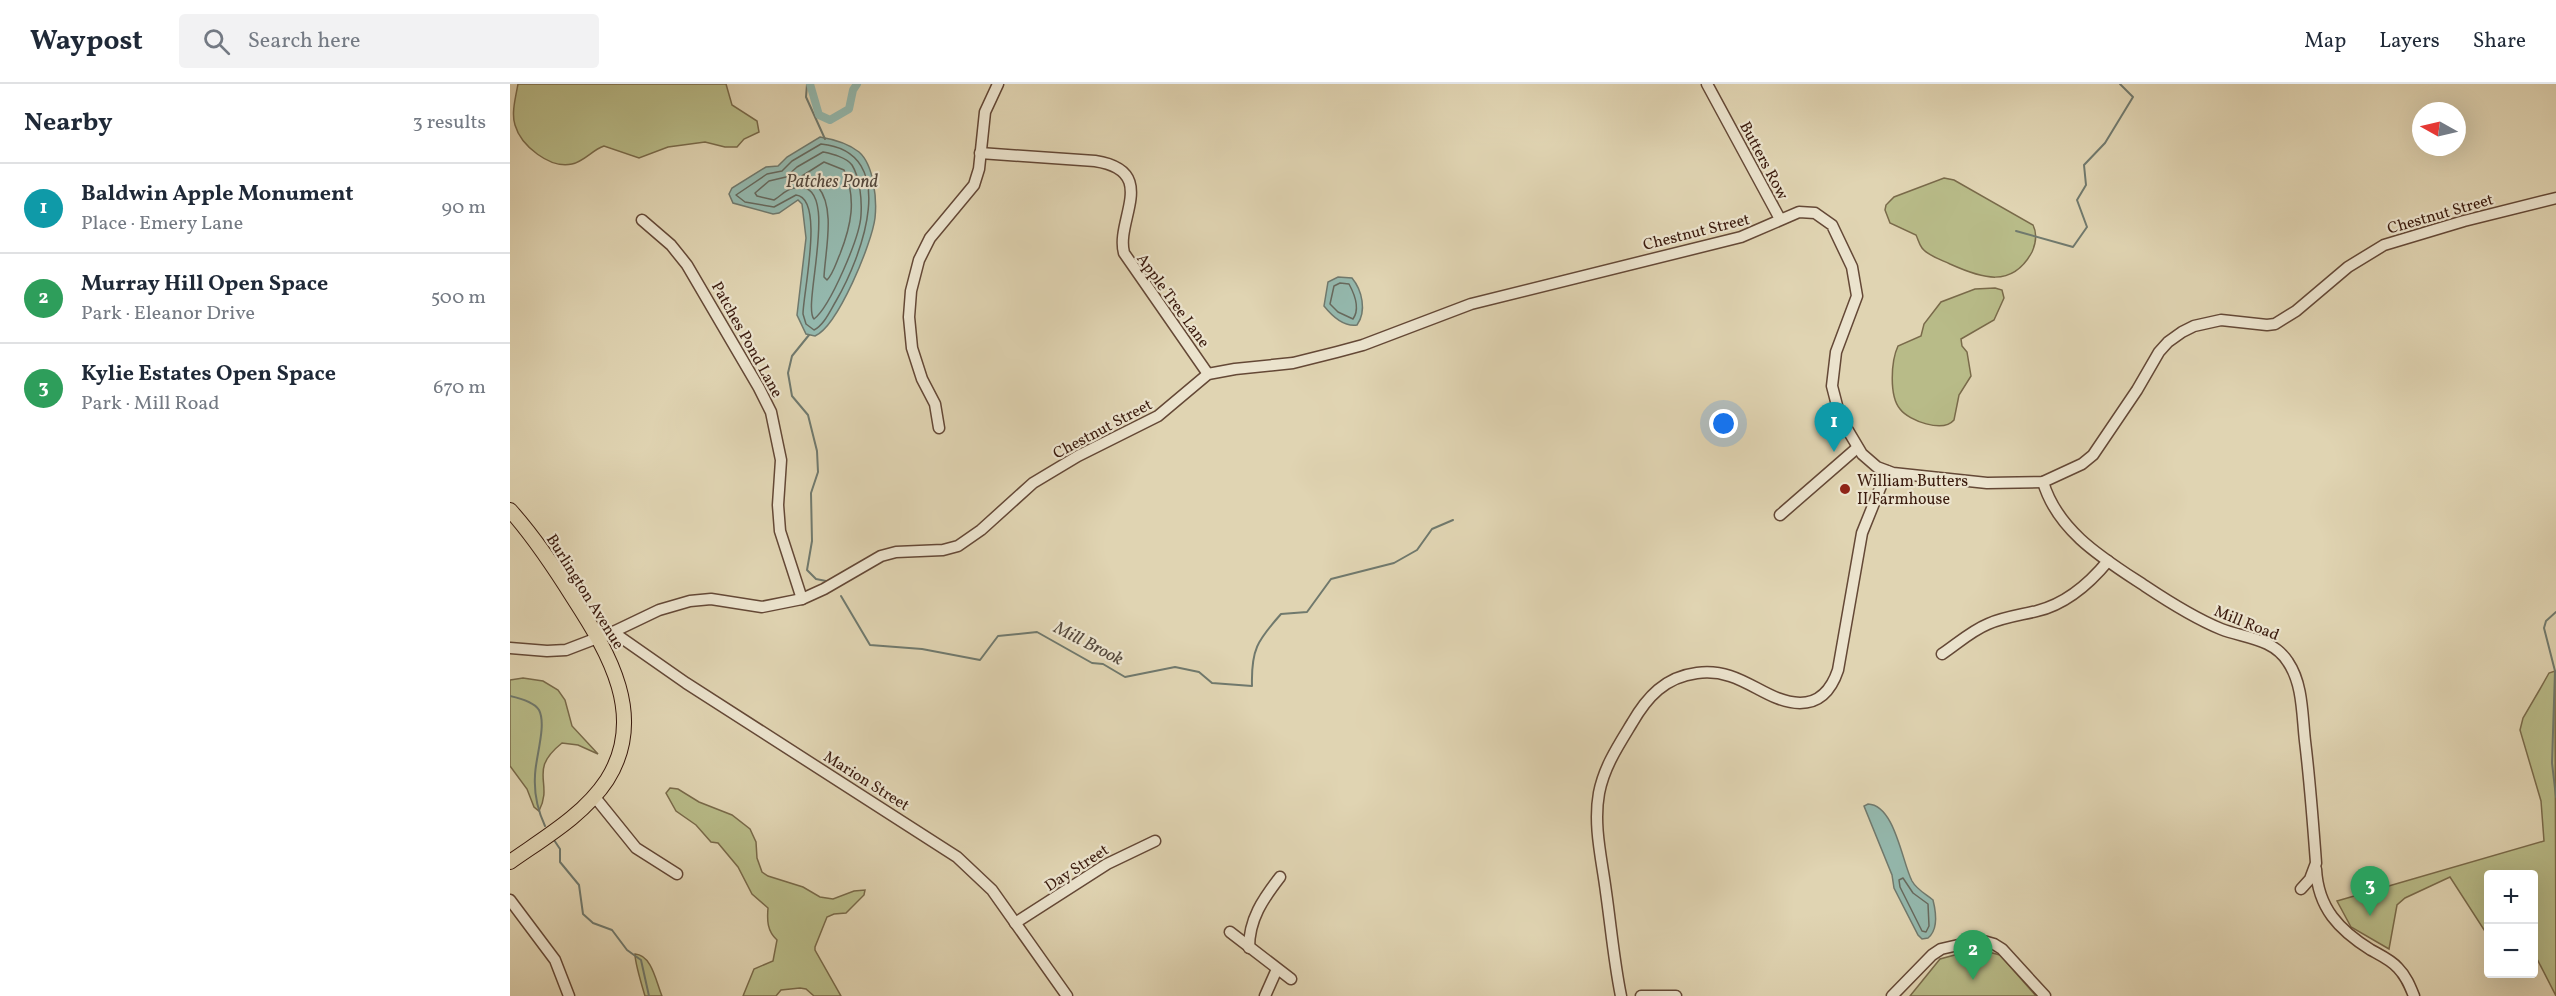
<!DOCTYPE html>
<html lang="en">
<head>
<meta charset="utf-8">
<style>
	:root { --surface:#fff; --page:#f2f2f3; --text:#1f2937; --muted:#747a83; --line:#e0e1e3; --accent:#8f2418 }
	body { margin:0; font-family:Vollkorn,serif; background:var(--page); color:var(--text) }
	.controls { position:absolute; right:18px; bottom:18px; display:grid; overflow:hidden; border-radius:6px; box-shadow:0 6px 24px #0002 }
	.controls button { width:54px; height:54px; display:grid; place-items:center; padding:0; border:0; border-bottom:2px solid var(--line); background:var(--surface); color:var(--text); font:30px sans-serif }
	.compass { position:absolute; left:1902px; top:18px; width:54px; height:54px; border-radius:50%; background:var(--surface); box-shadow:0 6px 24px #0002; rotate:278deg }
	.you { position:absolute; left:1214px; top:340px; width:21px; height:21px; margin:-15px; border:4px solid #fff; border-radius:50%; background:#1a73e8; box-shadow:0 0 0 9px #1a73e833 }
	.badge { display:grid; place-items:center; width:39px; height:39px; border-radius:50%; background:var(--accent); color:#fff; font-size:20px; font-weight:700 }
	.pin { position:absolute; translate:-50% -50px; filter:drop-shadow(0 2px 3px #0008) }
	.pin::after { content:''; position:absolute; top:32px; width:21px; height:18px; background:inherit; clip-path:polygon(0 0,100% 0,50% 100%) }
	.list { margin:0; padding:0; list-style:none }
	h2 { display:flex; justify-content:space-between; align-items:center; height:78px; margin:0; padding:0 24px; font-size:26px }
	h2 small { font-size:20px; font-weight:400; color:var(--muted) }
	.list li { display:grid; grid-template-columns:39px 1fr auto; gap:18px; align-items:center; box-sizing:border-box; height:90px; padding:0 24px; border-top:2px solid var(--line) }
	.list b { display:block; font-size:22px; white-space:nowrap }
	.list p { margin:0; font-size:20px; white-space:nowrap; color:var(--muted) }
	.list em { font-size:20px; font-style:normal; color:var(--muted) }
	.icon { flex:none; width:33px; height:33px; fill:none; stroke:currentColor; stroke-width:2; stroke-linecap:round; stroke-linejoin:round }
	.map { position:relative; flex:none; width:2046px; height:912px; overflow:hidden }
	header { display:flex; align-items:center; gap:36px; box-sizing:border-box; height:84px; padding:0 30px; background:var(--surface); border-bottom:2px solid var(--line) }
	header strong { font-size:28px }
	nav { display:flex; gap:33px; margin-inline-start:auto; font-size:21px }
	.search { width:420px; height:54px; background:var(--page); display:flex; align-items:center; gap:15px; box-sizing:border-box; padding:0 21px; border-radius:6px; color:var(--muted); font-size:22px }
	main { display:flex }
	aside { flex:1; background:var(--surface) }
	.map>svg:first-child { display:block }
	.green { fill:#b8bb88; stroke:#796a4a; stroke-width:1.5 }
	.water { fill:#94b8ad; stroke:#70796d; stroke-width:1.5 }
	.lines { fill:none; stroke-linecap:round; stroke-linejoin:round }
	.shore { stroke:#67695d; stroke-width:1.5 }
	.stream { stroke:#70796d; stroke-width:2 }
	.canal { stroke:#94b8ad; stroke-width:8 }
	.minor-casing { stroke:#644836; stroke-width:13 }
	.major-casing { stroke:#3a1a0d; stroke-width:16 }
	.minor { stroke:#ebe3cd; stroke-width:10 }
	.major { stroke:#e0d4b2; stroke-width:14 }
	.poi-dot { fill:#8f2418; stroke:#ebe3cd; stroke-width:2 }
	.labels { text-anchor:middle; stroke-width:4.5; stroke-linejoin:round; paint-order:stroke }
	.street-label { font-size:16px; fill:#3a1a0d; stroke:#ebe3cd }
	.poi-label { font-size:16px; fill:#3a1a0d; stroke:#ebe3cd; text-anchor:start }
	.water-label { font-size:18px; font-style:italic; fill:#55493d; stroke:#ebe3cd }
</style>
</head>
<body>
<header>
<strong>Waypost</strong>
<div class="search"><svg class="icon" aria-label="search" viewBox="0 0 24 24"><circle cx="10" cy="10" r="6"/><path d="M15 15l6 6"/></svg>Search here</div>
<nav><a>Map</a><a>Layers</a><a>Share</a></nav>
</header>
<main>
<aside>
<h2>Nearby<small>3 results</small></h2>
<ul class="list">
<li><span class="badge" style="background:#0f9aa8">1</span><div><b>Baldwin Apple Monument</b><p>Place · Emery Lane</p></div><em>90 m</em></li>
<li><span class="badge" style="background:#2e9e5b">2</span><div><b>Murray Hill Open Space</b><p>Park · Eleanor Drive</p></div><em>500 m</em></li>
<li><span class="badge" style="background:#2e9e5b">3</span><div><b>Kylie Estates Open Space</b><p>Park · Mill Road</p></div><em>670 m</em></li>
</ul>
</aside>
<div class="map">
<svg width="2046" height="912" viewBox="0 0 2046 912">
	<rect width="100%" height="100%" fill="#e0d4b2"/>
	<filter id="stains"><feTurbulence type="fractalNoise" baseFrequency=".00333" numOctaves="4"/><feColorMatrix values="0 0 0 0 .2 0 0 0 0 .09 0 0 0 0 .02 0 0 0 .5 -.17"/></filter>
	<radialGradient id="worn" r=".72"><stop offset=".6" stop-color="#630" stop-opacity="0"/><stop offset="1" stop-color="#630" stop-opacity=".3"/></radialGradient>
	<g class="green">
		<path d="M8 0H216L222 21 247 37 249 48 234 55 227 63H215L195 58 158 63 129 74 94 62C82 66 75 77 62 80 40 85 11 62 5 41 1 29 6 12 8 0Z"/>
		<path d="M1434 94 1444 96 1523 141C1527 149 1526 159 1522 168 1502 205 1471 194 1440 180 1432 176 1418 172 1412 164 1409 160 1408 155 1406 151L1380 139 1375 126 1376 121 1384 113Z"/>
		<path d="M1485 204 1492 206 1494 214 1484 236 1451 255 1452 262 1457 268 1461 292 1449 311 1444 336C1433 349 1399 337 1390 325 1379 312 1381 277 1388 262L1411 252 1414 240 1431 218 1465 205Z"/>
		<polygon points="2045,587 2046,912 2024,869 2024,790 1978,790 1978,852 1940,793 1895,814 1887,821 1879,865 1841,843 1827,817 2034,757 2031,717 2010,646 2013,634 2030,605 2039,589"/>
		<path d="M13 594 33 597 48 606 55 616 62 642 88 670 68 661 52 659C17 687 44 698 29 727L24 723 17 705 0 682V596Z"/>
		<path d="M160 704 168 705 189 718 222 731 240 745 246 758 247 774 252 788 258 792 293 803 310 813 323 815 344 807 355 806 354 811 336 829 324 830 317 833 305 863V866L331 912H304L296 905 290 904 271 906 266 912H233L244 885 263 877 267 856C257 847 257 836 258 824L242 810 228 783 208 759 201 758 186 741 166 727 156 709Z"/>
		<polygon points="1467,865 1490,871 1526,912 1400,912 1430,875"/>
		<path d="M125 870C142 871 146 898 152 912H135C132 902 125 879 125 870Z"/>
	</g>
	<g class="water">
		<path d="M310 53C322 55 339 60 349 68 364 81 367 116 365 134 362 159 328 242 305 252L296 250 287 231 296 154 292 120 288 116 269 129 263 130 223 119 219 110 222 104 256 83 268 82 277 73Z"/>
		<path d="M828 193 842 194C852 206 857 227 847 241 834 243 822 232 814 222L818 198Z"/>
		<path d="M1358 720C1385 721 1392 778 1402 797 1407 806 1416 810 1423 816 1426 828 1428 846 1418 854L1412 855 1408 851 1384 804 1382 791 1354 722Z"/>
	</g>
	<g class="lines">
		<g class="shore">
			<path d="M311 60C392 68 351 174 326 217 320 227 314 241 304 246L296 240 293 230C293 209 315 114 286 111L264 123 235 118 226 111 257 90 272 87 282 77Z"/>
			<path d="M313 68C322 70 336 73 342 81 350 94 352 116 351 131 350 153 320 223 304 235 291 222 334 92 284 104 276 105 271 112 264 116L247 112 245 109 259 97 276 93 287 83Z"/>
			<path d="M314 78 334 86C347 115 341 142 330 170 326 179 323 190 317 196L314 193C315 168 326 124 308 103 303 98 297 96 292 92Z"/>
			<path d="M830 199 839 200C845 211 850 225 843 235L828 228 820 220 824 202Z"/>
			<polygon points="1393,794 1403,809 1418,820 1419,842 1416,848 1412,847 1390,803 1389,796"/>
		</g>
		<g class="stream">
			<polyline points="297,0 296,13 315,55"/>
			<polyline points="1506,147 1563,163 1577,143 1567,116 1576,101 1574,81 1595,59 1623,13 1610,0"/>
			<polyline points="299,251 282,272 278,289 282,312 298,331 307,367 308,388 301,409 302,457 297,486 306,495 316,497"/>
			<path d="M331 512 360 561 412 565 470 576 488 552 527 548 582 579 593 580 615 593 665 583 689 588 702 599 742 602C741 566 747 557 771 530L797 528 821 495 884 479 907 466 922 445 943 436"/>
			<polyline points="2046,528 2036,537 2034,544 2045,587 2042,679 2046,713"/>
			<path d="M0 612C9 614 24 618 29 626 37 641 25 675 25 692 24 708 28 727 35 742"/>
			<polyline points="44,756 50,765 50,778 69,801 73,830 83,839 102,846 117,866 131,876 139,912"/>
		</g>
		<polyline class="canal" points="300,0 309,31 320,36 339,25 343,6 347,0"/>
		<defs>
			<g id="minor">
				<polyline points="1197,0 1270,135"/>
				<path d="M470 69 585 77C650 87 605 136 614 169L698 290"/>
				<polyline points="132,136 161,161 177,181 249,304 261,328 271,376 268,421 270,447 292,515"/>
				<polyline points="429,344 425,320 412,295 402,264 399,233 401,207 409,176 420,154 464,101 469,85 475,28 488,0"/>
				<path d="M1533 398C1548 448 1594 475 1635 502 1659 518 1684 534 1711 545 1734 554 1763 554 1778 578 1793 600 1792 631 1795 657 1800 698 1803 738 1806 779L1800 795 1791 805"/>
				<polyline points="1270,431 1347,364"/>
				<polyline points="103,548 176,599 447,773 482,806 557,912"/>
				<polyline points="0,564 37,567 56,566 103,548 149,526 180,517 201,515 252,523 292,515 314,505 371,472 386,468 433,466 448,462 471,446 523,399 568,372 648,332 698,290 725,285 783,279 827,268 853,261 961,220 1231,153 1289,128 1305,129 1322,141 1342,183 1347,212 1326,268 1322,302 1330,333 1352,370 1367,383 1383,389 1477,399 1533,398 1572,380 1583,371 1627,306 1649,268 1658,258 1672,248 1684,242 1711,236 1757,241 1765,240 1786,227 1838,183 1874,161 1954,137 2046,114"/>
				<path d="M1432 570C1447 560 1461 547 1478 540 1494 533 1511 531 1527 527 1556 520 1579 500 1598 477"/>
				<polyline points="84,712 126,764 167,790"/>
				<path d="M1806 785C1808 824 1829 846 1861 866 1870 871 1881 876 1888 884 1896 892 1900 902 1904 912"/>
				<polyline points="0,816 45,876 59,912"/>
				<polyline points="505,839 597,780 645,757"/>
				<polyline points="720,848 781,895"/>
				<path d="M739 864C739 835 753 815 770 793"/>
				<polyline points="755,912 767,885"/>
				<path d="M1111 912C1104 878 1101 843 1096 808 1092 776 1083 742 1089 709 1094 683 1108 662 1122 639 1137 613 1155 593 1187 589 1232 583 1253 618 1290 619 1311 619 1322 604 1328 586L1352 449 1377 387"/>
				<polyline points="1131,912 1166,912"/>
				<polyline points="1382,912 1422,871 1431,865 1470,856 1484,860 1492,865 1535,912"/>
			</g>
			<path id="major" d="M0 426C25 454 44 483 64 515 99 569 137 633 97 696 74 731 34 754 0 778"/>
		</defs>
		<use href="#minor" class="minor-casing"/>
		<use href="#major" class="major-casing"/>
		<use href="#minor" class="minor"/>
		<use href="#major" class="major"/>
	</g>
	<circle class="poi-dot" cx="1335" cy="405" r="6"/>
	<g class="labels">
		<g class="street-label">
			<text transform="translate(1255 76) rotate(62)" y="6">Butters Row</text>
			<text transform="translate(1930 129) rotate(-16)" y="6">Chestnut Street</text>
			<text transform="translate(1186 147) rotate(-14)" y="6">Chestnut Street</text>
			<text transform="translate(664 216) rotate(54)" y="6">Apple Tree Lane</text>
			<text transform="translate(238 255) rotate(61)" y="6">Patches Pond Lane</text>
			<text transform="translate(592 344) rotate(-28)" y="6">Chestnut Street</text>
			<text transform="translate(76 507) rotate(58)" y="6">Burlington Avenue</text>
			<text transform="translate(1737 538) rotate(22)" y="6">Mill Road</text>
			<text transform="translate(357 696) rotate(32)" y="6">Marion Street</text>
			<text transform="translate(566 783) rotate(-33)" y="6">Day Street</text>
		</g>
		<g class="poi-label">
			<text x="1347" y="402">William Butters<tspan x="1347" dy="18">II Farmhouse</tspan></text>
		</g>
		<g class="water-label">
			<text x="322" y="103">Patches Pond</text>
			<text transform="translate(579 559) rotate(27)" y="6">Mill Brook</text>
		</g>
	</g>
	<rect width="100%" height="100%" filter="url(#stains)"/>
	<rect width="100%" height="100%" fill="url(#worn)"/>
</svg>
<div class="controls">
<button>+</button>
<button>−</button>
</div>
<svg class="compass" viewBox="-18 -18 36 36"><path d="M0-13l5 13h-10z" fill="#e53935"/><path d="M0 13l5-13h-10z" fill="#747a83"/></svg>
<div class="you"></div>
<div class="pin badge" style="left:1324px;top:368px;background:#0f9aa8">1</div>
<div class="pin badge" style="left:1463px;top:896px;background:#2e9e5b">2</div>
<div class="pin badge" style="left:1860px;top:832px;background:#2e9e5b">3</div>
</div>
</main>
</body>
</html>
